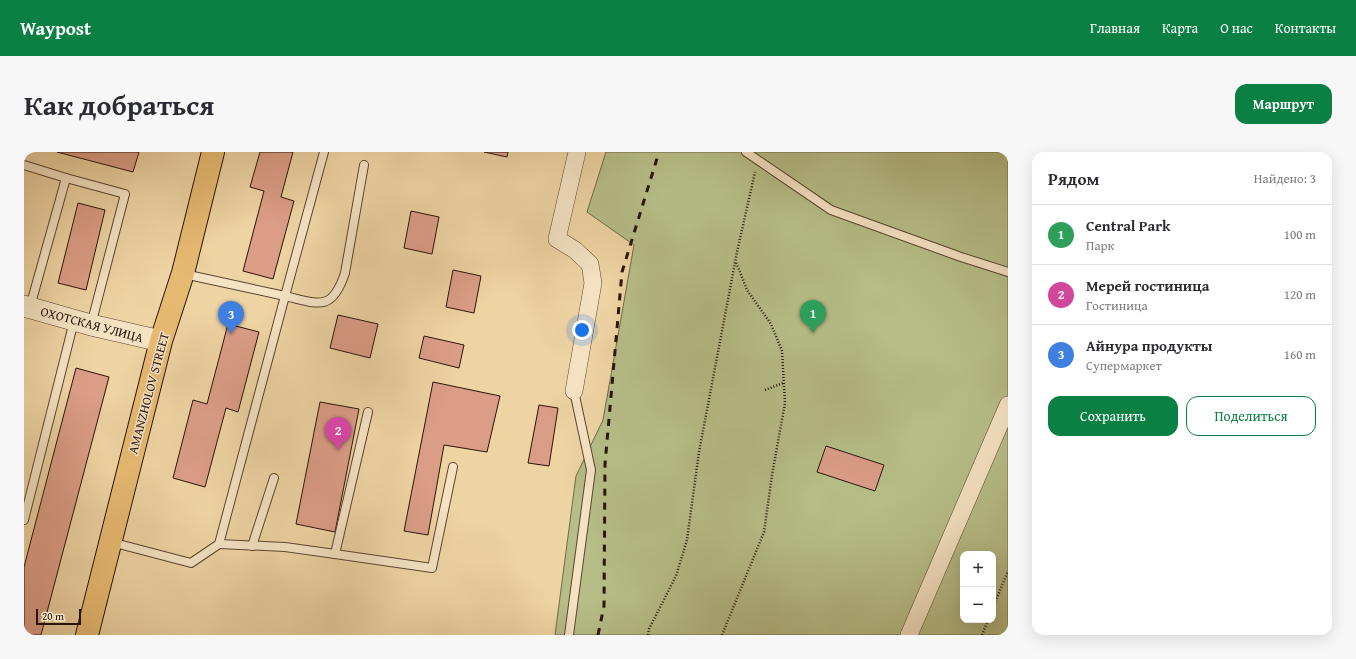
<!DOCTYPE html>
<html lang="ru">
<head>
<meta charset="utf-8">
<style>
	:root { --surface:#fff; --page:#f7f7f7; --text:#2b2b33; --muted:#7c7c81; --line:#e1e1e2; --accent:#0b8043 }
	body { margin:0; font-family:"Gentium Book Plus",serif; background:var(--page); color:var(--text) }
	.controls { position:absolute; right:12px; bottom:12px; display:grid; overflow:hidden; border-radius:8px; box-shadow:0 4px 16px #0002 }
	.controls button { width:36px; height:36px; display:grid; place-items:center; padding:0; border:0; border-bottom:1px solid var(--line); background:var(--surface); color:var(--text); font:20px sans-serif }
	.scale { position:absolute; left:12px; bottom:10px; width:45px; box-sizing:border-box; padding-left:4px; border:2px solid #2a140b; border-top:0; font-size:11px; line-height:14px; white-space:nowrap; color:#2a140b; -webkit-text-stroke:3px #f4e2c3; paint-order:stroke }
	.you { position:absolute; left:558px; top:178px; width:14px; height:14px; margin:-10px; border:3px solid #fff; border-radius:50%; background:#1a73e8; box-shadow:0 0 0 6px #1a73e833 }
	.badge { display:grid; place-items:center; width:26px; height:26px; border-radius:50%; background:var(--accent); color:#fff; font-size:13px; font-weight:700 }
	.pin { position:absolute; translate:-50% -33px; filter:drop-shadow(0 1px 2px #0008) }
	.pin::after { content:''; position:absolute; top:21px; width:14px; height:12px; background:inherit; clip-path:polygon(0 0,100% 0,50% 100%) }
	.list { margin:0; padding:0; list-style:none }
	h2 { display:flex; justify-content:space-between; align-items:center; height:52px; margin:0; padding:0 16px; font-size:17px }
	h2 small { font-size:13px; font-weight:400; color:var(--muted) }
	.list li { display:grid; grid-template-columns:26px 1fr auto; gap:12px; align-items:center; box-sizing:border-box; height:60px; padding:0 16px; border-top:1px solid var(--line) }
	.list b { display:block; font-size:15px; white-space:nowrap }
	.list p { margin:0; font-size:13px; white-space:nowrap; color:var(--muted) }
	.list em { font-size:13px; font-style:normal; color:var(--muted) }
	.actions { display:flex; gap:8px; padding:12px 16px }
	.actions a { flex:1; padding:9px 0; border:1px solid var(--accent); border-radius:12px; text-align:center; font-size:14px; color:var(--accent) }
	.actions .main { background:var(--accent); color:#fff }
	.map { position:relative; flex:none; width:984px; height:483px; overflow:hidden; border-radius:12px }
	header { display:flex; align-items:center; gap:24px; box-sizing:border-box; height:56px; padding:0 20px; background:var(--accent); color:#fff }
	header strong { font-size:19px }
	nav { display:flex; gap:22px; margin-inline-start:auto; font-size:14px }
	.intro { display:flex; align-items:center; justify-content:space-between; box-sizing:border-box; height:96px; padding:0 24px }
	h1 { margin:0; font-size:28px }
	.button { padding:10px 18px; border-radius:12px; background:var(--accent); color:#fff; font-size:14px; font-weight:700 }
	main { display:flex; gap:24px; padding:0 24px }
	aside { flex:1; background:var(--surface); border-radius:12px; box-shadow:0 4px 16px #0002 }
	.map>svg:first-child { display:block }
	.green { fill:#b6bd87; stroke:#706849; fill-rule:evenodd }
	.building { fill:#db9d86; stroke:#2a140b }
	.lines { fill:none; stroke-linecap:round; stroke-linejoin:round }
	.service-casing { stroke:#5b4431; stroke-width:10 }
	.minor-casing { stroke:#5b4431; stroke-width:18 }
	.tertiary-casing { stroke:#5b4431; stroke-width:22 }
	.primary-casing { stroke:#2a140b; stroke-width:24 }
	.path { stroke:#2a140b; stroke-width:2.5; stroke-dasharray:1 2; stroke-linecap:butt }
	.service { stroke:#f4e2c3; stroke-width:8 }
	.minor { stroke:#f4e2c3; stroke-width:17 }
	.tertiary { stroke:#f4e2c3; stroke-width:21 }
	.primary { stroke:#e7ba72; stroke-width:22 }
	.rail { stroke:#2a140b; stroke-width:3; stroke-dasharray:7 7; stroke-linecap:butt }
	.labels { text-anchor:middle; stroke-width:3; stroke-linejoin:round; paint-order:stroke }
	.street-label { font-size:13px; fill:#2a140b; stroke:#f4e2c3 }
</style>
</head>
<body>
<header>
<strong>Waypost</strong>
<nav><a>Главная</a><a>Карта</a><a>О нас</a><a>Контакты</a></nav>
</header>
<div class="intro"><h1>Как добраться</h1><a class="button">Маршрут</a></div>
<main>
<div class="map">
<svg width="984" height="483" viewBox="0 0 984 483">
	<rect width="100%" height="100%" fill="#eed3a3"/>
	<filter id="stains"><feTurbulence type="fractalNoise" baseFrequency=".005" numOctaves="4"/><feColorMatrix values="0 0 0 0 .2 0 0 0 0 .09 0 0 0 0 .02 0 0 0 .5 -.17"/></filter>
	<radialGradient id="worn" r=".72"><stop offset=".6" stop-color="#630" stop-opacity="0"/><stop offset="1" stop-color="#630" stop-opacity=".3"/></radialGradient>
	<path class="green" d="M582 0H984V483H531L552 324 579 268 610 93 563 60ZM939 402H969V468H939Z"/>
	<g class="building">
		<polygon points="33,0 115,0 109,20"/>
		<polygon points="236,0 269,0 257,45 270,49 249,127 219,119 240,39 226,35"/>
		<polygon points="460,0 484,0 483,5"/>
		<polygon points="54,51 81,58 62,138 34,131"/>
		<polygon points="387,59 415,65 408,102 380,96"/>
		<polygon points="429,118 457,124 450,161 422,155"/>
		<polygon points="314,163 354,172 346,206 306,196"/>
		<polygon points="204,172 235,180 214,260 202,256 181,335 149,326 169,248 183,252"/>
		<polygon points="400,184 440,193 435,216 395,206"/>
		<polygon points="52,216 85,225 17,483 0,483 0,415"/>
		<polygon points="409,230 476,244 463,300 420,293 404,383 380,379"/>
		<polygon points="296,250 335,257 311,380 272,372"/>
		<polygon points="515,253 534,256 525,314 504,311"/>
		<polygon points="802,294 860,313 851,339 793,320"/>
	</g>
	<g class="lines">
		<defs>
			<g id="service">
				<path d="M300 0 261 144C295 152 308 160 321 121L340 13"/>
				<polyline points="722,0 807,58 937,105 984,120"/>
				<polyline points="0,13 42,26 6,155"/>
				<polyline points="42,26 101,42 67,173"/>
				<polyline points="0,368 50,169"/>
				<polyline points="87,390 167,411 195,392 261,144 160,122"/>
				<polyline points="195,392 261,395 311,402 344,260"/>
				<polyline points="228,394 250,326"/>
				<polyline points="311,402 408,416 429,315"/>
				<polyline points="545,483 567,318 550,239"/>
			</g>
			<g id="minor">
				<polyline points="550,239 569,131 566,112 551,98 533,87 553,0"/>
				<polyline points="885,483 984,253"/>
			</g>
			<polyline id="tertiary" points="0,154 67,173 137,189"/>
			<polyline id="primary" points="63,483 137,189 159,121 189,0"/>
		</defs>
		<use href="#service" class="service-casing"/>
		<use href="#minor" class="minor-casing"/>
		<use href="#tertiary" class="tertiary-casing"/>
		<use href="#primary" class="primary-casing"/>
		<g class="path">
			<polyline points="741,238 759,231"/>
			<polyline points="969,455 984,419"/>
			<polyline points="624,483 625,477 652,424 663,388 675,300 713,100 731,20"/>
			<polyline points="698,483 740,380 748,323 761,251 758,199 747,172 723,138 712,110"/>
			<polyline points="958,483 964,468"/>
		</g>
		<use href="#service" class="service"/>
		<use href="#minor" class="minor"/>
		<use href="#tertiary" class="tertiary"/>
		<use href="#primary" class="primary"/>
		<polyline class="rail" points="574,483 580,454 581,312 598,120 635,0"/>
	</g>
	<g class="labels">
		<g class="street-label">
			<text transform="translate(68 172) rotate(15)" y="5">ОХОТСКАЯ УЛИЦА</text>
			<text transform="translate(124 241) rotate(-75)" y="5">AMANZHOLOV STREET</text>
		</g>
	</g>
	<rect width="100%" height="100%" filter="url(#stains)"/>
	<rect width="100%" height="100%" fill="url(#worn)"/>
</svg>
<div class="controls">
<button>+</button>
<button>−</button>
</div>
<div class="scale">20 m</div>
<div class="you"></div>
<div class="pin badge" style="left:789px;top:181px;background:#2e9e5b">1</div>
<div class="pin badge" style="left:314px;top:298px;background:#d1479c">2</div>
<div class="pin badge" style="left:207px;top:182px;background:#3f7fe0">3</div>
</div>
<aside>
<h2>Рядом<small>Найдено: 3</small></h2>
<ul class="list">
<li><span class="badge" style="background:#2e9e5b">1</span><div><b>Central Park</b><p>Парк</p></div><em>100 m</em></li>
<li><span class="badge" style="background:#d1479c">2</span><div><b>Мерей гостиница</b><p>Гостиница</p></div><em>120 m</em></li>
<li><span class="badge" style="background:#3f7fe0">3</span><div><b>Айнура продукты</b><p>Супермаркет</p></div><em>160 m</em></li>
</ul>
<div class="actions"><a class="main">Сохранить</a><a>Поделиться</a></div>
</aside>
</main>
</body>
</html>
